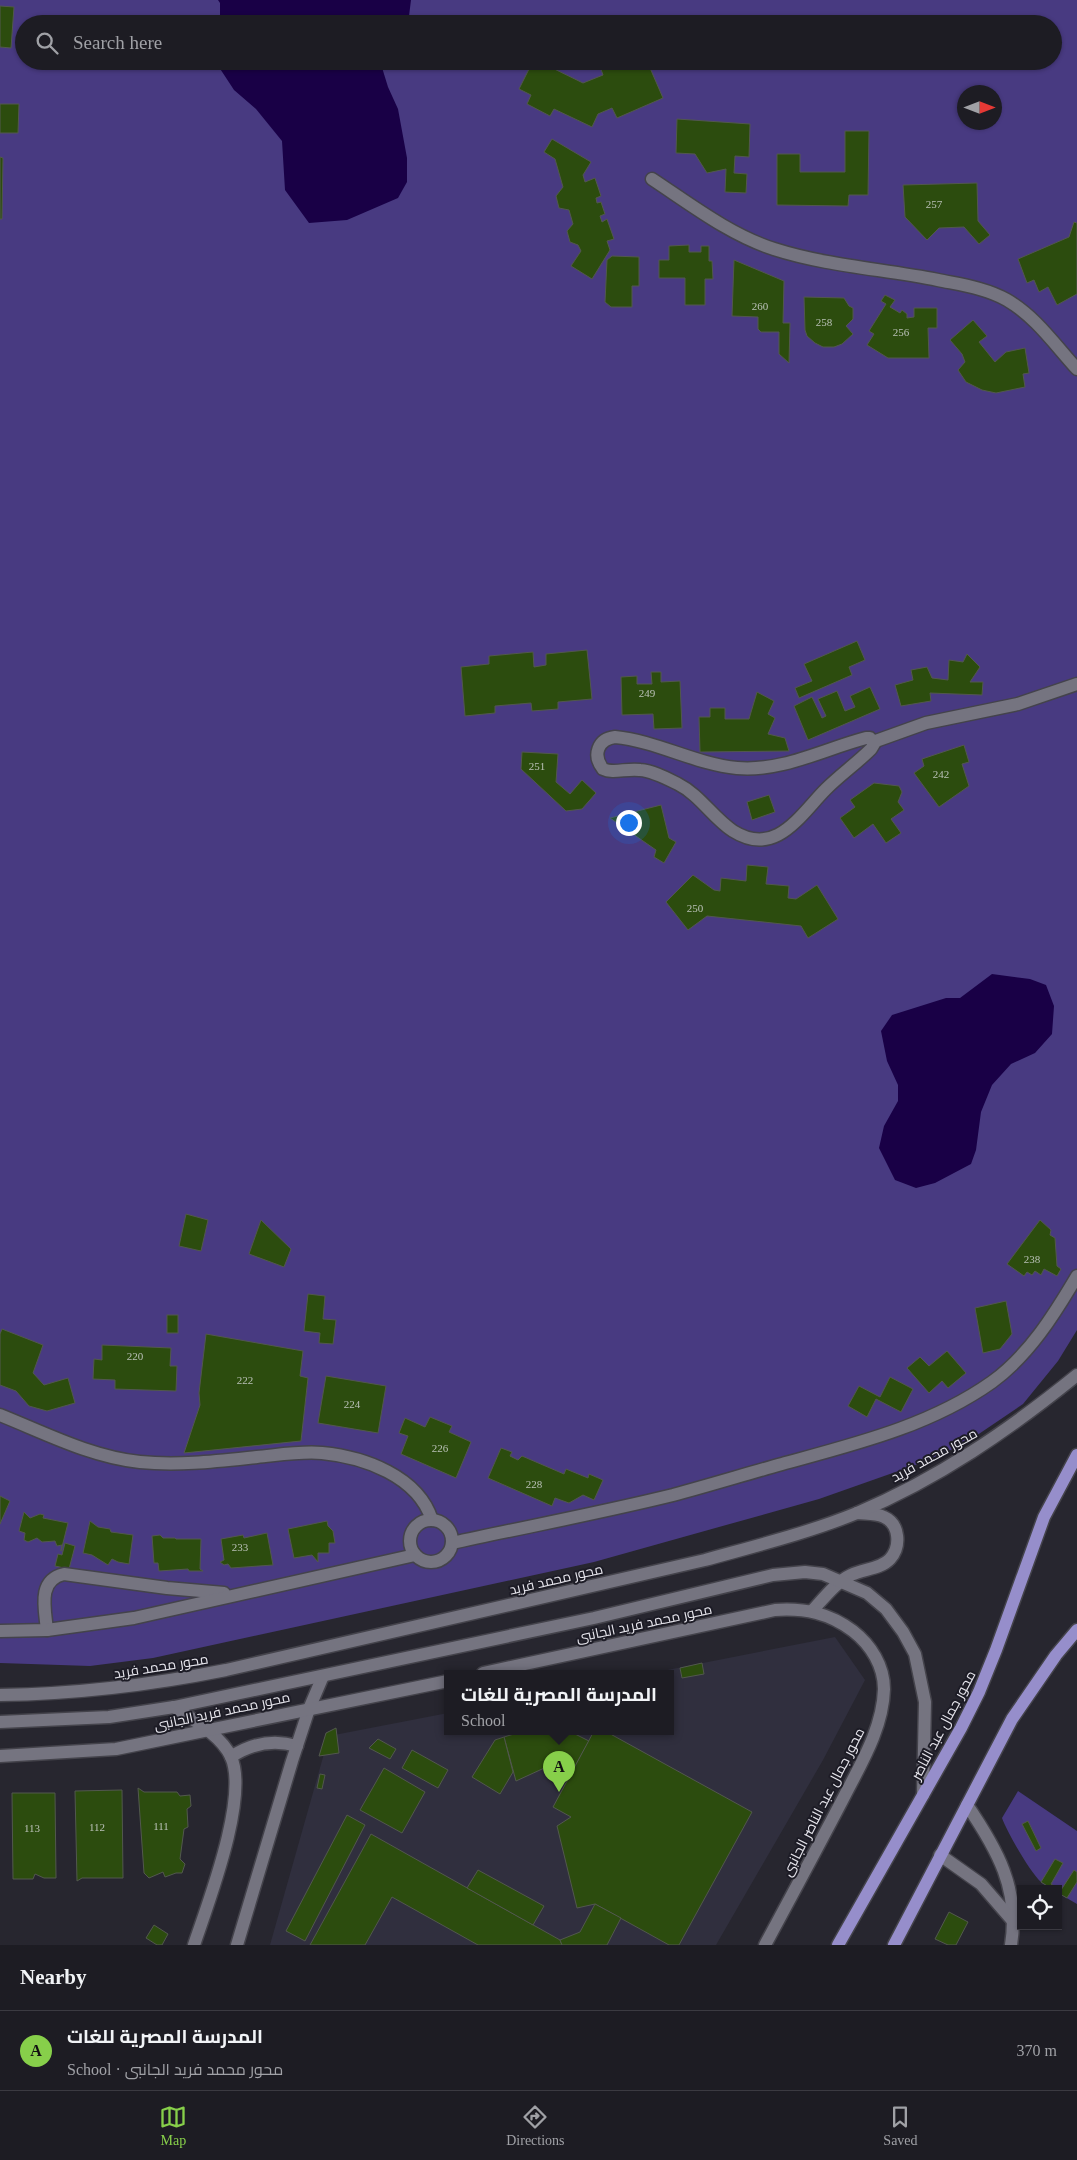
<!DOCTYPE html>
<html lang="en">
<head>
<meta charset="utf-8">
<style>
	:root { --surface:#1d1c23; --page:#25252b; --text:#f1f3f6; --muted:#a0a1a6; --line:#3b3a41; --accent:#87cf4a }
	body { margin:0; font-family:"Times New Roman",Cairo,serif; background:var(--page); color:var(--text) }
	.controls { position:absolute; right:15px; bottom:15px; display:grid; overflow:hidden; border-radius:0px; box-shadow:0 1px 4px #0004 }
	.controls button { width:45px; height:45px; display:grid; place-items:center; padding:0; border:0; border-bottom:1px solid var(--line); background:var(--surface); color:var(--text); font:25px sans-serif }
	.compass { position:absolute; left:957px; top:85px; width:45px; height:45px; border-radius:50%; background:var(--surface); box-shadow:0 1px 4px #0004; rotate:90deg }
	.you { position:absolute; left:628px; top:822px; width:18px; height:18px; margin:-12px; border:4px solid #fff; border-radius:50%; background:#1a73e8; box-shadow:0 0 0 8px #1a73e833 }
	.badge { display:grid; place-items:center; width:32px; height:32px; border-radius:50%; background:var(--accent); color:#111; font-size:16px; font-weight:700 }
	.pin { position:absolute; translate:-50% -41px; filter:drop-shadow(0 1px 2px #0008) }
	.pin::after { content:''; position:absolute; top:26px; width:18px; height:15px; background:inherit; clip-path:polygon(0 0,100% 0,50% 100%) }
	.popup { position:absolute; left:444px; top:1670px; width:230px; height:65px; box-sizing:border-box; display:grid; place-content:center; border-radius:0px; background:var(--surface); filter:drop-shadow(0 1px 4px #0005); font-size:16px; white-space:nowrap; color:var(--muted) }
	.popup b { font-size:19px; color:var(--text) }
	.popup::after { content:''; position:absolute; left:50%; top:100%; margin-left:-10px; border:10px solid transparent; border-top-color:var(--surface) }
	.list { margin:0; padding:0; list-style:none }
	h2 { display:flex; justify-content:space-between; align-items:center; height:65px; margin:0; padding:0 20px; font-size:21px }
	h2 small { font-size:16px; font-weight:400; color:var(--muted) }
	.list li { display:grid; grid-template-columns:32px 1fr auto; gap:15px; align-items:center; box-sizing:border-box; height:80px; padding:0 20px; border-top:1px solid var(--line) }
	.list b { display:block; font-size:19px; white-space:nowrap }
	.list p { margin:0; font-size:16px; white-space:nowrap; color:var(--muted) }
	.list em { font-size:16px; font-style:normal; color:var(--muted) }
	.icon { flex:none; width:28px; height:28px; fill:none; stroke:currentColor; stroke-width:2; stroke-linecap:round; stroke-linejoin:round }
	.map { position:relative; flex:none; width:1077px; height:1945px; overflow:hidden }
	.search { position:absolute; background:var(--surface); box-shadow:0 1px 4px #0004; left:15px; right:15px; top:15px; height:55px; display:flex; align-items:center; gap:12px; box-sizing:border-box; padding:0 18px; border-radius:28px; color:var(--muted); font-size:19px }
	.sheet { height:145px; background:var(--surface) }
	nav { display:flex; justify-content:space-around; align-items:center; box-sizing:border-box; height:70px; border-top:1px solid var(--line); background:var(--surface); font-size:14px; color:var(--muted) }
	nav a { display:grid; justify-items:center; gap:2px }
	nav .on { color:var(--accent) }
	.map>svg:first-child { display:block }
	.built { fill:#302f3e }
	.green { fill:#483a81; fill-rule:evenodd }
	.water { fill:#190046 }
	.building { fill:#2c4c0e; stroke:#52584e }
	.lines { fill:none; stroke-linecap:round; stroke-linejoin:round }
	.street-casing { stroke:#44434b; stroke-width:15 }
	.secondary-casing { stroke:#44434b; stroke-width:15 }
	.primary-casing { stroke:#44434b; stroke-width:15 }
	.street { stroke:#757480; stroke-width:12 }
	.secondary { stroke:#757480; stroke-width:12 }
	.primary { stroke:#968ecb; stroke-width:12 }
	.labels { text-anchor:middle; stroke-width:4; stroke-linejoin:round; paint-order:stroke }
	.number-label { font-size:11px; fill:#b9c0b6 }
	.street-label { font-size:14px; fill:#e8e7ee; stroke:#1d1c26 }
</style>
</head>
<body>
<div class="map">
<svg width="1077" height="1945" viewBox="0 0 1077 1945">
	<rect width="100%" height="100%" fill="#27262f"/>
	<polygon class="built" points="835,1637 865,1680 823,1760 716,1945 270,1945 329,1736 448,1713 448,1731 670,1731 670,1673 652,1673"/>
	<g class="green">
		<path d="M0 0H1077V1330L1058 1361 1023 1404 964 1444 921 1463 819 1499 594 1562 153 1658 90 1666 0 1663ZM24 24H1053V61H24ZM964 92H994V122H964Z"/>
		<path d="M1018 1791 1077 1831V1904L1058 1893V1889C1052 1889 1045 1886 1041 1882 1030 1872 1007 1832 1002 1818Z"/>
	</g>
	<g class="water">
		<polygon points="218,0 411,0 409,16 404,24 220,24 220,3"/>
		<polygon points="215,61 380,61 388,87 398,109 407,158 407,182 398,198 347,220 309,223 285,190 282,141 256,109 234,90"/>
		<polygon points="992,974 1030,979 1046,985 1054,1006 1052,1034 1035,1053 1011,1064 992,1085 981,1112 976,1150 971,1164 935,1183 916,1188 895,1180 879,1148 884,1126 898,1101 898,1085 887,1061 881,1031 892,1015 946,998 960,998"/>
	</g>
	<g class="building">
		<polygon points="0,6 14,7 11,48 0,47"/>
		<polygon points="533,61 538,61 583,83 603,75 598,61 647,61 663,98 617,118 612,108 598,114 592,127 554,109 550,116 527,104 531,95 519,89"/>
		<polygon points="0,104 19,104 18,133 0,133"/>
		<polygon points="677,119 750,124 749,157 735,156 734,173 747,174 746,193 725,192 726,169 707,173 695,154 676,153"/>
		<polygon points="845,131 869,131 868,195 849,195 848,206 777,205 777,154 800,154 800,172 845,172"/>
		<polygon points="552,139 591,162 583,175 585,182 595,178 601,196 596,198 597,203 601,202 605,214 600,216 602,222 607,219 614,239 607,241 610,250 592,279 571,266 581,251 578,245 570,242 567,231 573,224 569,210 559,208 556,196 563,187 555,159 544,152"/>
		<polygon points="0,157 3,158 2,219 0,219"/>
		<polygon points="977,183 978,221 990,235 979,244 964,227 939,228 927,240 905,217 903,185"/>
		<polygon points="1074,222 1077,223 1077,294 1057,305 1048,287 1039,292 1034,280 1027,283 1018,259 1069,237"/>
		<polygon points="689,245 689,252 701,252 701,246 709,246 709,261 712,261 713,279 705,279 705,305 685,305 685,278 659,278 659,260 669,260 669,246"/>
		<polygon points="612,256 639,257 639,286 632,286 632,307 611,307 605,302 607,260"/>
		<polygon points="734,260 784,281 783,323 790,323 789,363 779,354 779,332 761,332 758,329 758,317 732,316"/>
		<polygon points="885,295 895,300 890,307 900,313 902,310 907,314 907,318 914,317 914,308 937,308 937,328 928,328 929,358 888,358 867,345 874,334 869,331 886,304 881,301"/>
		<polygon points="804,297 844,298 849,306 853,308 853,319 846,326 853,334 842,344 834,347 823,347 815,343 807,336 805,330"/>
		<polygon points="973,320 987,336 979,342 995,362 1006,352 1025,348 1029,373 1023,374 1025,387 996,393 982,390 966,382 958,370 965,362 962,354 950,340"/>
		<polygon points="857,641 865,660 849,667 852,675 799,698 795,688 812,681 804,664"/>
		<polygon points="587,650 592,699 558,702 558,709 532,711 531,703 495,706 495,713 465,716 461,667 489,664 489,656 533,652 534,667 546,665 546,654"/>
		<polygon points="967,654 980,667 970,682 983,682 982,695 930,693 931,701 901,706 895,685 913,680 911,670 927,667 932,678 948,680 949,660 963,662"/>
		<polygon points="651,672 661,672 661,682 680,681 682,728 654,729 653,714 622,715 621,677 637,676 637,684 652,684"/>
		<polygon points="870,687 880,709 808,740 794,706 812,697 822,718 826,716 818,699 837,691 845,711 855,707 850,696"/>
		<polygon points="757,692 774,701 768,714 775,718 768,734 785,738 789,751 700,752 699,717 710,717 710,708 725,708 725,719 749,719"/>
		<polygon points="964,745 969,762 962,764 969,786 939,807 914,773 924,766 922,759"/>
		<polygon points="522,752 558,754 556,782 570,794 582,780 596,793 582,809 566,811 521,769"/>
		<polygon points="874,783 899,786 902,792 898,802 904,810 891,819 901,833 886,843 873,824 854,838 840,818 855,807 850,800"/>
		<polygon points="769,795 775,812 752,820 747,802"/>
		<polygon points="661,805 669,838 676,842 664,863 654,857 656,850 610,818"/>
		<polygon points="747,865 768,867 766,884 789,886 788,898 796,899 817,885 838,919 808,938 801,926 707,916 688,930 666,902 693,875 714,890 720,891 721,878 746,881"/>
		<polygon points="186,1214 208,1220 201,1251 179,1246"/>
		<polygon points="261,1220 291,1249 284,1267 249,1254"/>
		<polygon points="1040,1220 1051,1230 1050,1235 1055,1238 1057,1266 1061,1269 1057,1276 1044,1269 1041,1275 1035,1271 1032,1275 1027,1272 1024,1276 1007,1264"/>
		<polygon points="308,1294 325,1296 323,1319 336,1320 333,1344 319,1343 320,1333 304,1331"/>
		<polygon points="1006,1301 1012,1334 1000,1349 983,1353 975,1308"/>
		<rect x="167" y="1315" width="11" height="18"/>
		<polygon points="2,1329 43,1345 33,1373 44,1385 68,1378 75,1403 47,1411 29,1406 16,1391 0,1385 0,1334"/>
		<polygon points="206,1334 303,1351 300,1376 308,1378 301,1441 184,1453 200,1405 199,1393"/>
		<polygon points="102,1345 171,1348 170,1366 177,1366 176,1391 115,1389 115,1380 93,1379 94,1359 102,1360"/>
		<polygon points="947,1351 966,1373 948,1388 942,1381 929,1393 907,1368 920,1357 929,1366"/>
		<polygon points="326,1376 386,1386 378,1433 318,1423"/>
		<polygon points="890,1377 913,1389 901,1412 876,1399 867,1417 848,1406 859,1386 880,1397"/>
		<polygon points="430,1417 452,1426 449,1432 471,1442 456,1478 401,1454 408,1436 399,1433 405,1418 425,1427"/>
		<polygon points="501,1448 512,1452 510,1456 518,1460 522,1456 564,1474 566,1469 588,1478 589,1474 603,1480 594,1500 583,1495 569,1503 555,1498 552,1506 488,1478"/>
		<polygon points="0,1496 10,1501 0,1524"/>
		<polygon points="24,1512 30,1518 40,1514 44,1515 43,1518 68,1523 61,1551 62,1545 57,1546 55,1541 42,1542 37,1538 28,1542 24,1540 25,1533 19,1531"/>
		<polygon points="90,1521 98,1527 110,1529 111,1532 133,1535 129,1564 118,1562 112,1559 108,1565 92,1555 83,1553"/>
		<polygon points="327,1521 328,1526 333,1531 335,1543 329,1543 329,1553 318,1553 318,1562 312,1555 294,1558 288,1529"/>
		<polygon points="267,1533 273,1565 231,1568 228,1564 224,1565 220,1562 224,1560 221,1539 243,1535 244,1538"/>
		<polygon points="160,1535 163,1538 175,1538 176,1539 201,1539 200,1569 203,1571 189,1571 188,1569 159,1571 158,1563 154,1563 152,1536"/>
		<polygon points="65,1543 75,1546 69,1569 55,1566 58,1554 62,1555"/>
		<polygon points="702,1663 704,1674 682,1678 680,1668"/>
		<polygon points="336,1728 339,1753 319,1756 326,1733"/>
		<polygon points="524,1731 569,1731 589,1741 572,1772 553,1764 516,1781 504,1737"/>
		<polygon points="594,1731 605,1731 752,1812 679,1945 669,1945 595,1904 577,1908 557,1826 571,1817 553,1807"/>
		<polygon points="504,1737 513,1772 500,1794 472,1777 495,1740"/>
		<polygon points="378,1739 396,1749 390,1759 369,1748"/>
		<polygon points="412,1750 448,1770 438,1788 402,1768"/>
		<polygon points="384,1768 425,1792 402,1833 360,1810"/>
		<polygon points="320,1774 325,1775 322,1789 317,1788"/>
		<polygon points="138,1788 144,1792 177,1792 180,1796 190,1795 191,1806 187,1809 188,1827 184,1829 180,1859 185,1864 182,1873 176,1873 165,1877 163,1872 149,1878 144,1873"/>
		<polygon points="122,1790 123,1878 82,1878 77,1881 75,1791"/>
		<polygon points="12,1793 55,1793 56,1878 44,1878 35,1874 33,1879 13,1879"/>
		<polygon points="347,1815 365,1825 305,1941 286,1931"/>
		<polygon points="1028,1821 1041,1848 1036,1851 1022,1824"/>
		<polygon points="371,1834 560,1940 562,1945 478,1945 392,1897 365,1945 310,1945"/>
		<polygon points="1055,1859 1063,1863 1051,1884 1061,1890 1074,1870 1077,1872 1077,1882 1067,1898 1058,1893 1058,1889 1052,1889 1041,1882"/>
		<polygon points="478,1870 544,1906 533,1925 467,1888"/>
		<polygon points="595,1904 621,1918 607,1945 562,1945 560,1940 580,1932"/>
		<polygon points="949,1912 968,1922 956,1945 948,1945 935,1939"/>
		<polygon points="154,1925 168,1934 162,1945 157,1945 146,1938"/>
	</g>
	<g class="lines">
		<defs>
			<g id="street">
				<path d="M652 179C690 204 730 235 774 249 827 266 883 269 938 280 962 285 986 288 1007 300 1036 317 1055 345 1077 369"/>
				<path d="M615 737C657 741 695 764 737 768 782 772 824 749 866 738H870L874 744 871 749C857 763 840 775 826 789 800 815 776 858 733 831 713 818 700 795 678 784 666 778 653 771 640 770 627 768 613 774 603 769 592 755 598 739 615 737Z"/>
				<polyline points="873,742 926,723 1018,704 1077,684"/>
				<path d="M0 1415C45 1433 91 1457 140 1462 179 1466 219 1461 257 1457 278 1455 301 1451 322 1453 364 1457 418 1476 432 1520"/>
				<circle cx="431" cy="1541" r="21"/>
				<path d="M452 1543C525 1527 600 1513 673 1495 710 1485 746 1474 782 1464 855 1444 930 1426 992 1382 1029 1355 1054 1315 1077 1276"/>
				<path d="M47 1630C45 1609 37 1580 64 1574L167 1588 224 1593"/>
				<polyline points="0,1631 47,1630 134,1618 415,1555"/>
				<path d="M174 1707C192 1719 222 1736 231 1757 249 1797 208 1903 194 1945"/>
				<path d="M231 1757C252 1743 273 1739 297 1746"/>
				<path d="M967 1805C997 1849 1020 1889 1011 1945"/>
				<polyline points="940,1855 981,1884 1013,1921"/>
				<polyline points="237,1945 292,1761 309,1709 323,1676"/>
			</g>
			<g id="secondary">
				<path d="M812 1611C824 1598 836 1582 851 1575 863 1569 881 1569 890 1559 901 1547 900 1524 884 1517 876 1513 866 1514 857 1513"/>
				<path d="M483 1673 775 1610C805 1608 829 1613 853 1631 871 1645 884 1666 884 1689 883 1727 862 1762 845 1795 819 1845 792 1895 765 1945"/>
				<path d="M0 1695C77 1694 151 1685 226 1670L705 1560C755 1546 808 1533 857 1513 938 1479 1009 1430 1077 1375"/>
				<polyline points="0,1722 109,1717 174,1707 594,1618 773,1575 805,1572 823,1574 867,1593 886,1609 903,1632 915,1654 925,1702 923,1795"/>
				<polyline points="0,1756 116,1749 448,1681"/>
			</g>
			<g id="primary">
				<polyline points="838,1945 961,1728 979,1692 996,1650 1044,1517 1077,1455"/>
				<polyline points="894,1945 1012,1719 1056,1655 1077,1630"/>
			</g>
		</defs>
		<use href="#street" class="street-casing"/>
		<use href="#secondary" class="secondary-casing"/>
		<use href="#primary" class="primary-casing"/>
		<use href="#street" class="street"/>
		<use href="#secondary" class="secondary"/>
		<use href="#primary" class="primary"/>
	</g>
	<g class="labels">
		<g class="number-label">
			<text x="934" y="208">257</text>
			<text x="760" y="310">260</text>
			<text x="824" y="326">258</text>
			<text x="901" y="336">256</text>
			<text x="647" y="697">249</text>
			<text x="537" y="770">251</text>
			<text x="941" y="778">242</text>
			<text x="695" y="912">250</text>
			<text x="1032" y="1263">238</text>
			<text x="135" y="1360">220</text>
			<text x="245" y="1384">222</text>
			<text x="352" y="1408">224</text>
			<text x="440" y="1452">226</text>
			<text x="534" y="1488">228</text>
			<text x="240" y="1551">233</text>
			<text x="161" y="1830">111</text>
			<text x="97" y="1831">112</text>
			<text x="32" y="1832">113</text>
		</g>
		<g class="street-label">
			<text transform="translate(934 1455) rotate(-29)" y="5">محور محمد فريد</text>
			<text transform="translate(556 1579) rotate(-13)" y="5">محور محمد فريد</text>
			<text transform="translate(644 1623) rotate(-12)" y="5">محور محمد فريد الجانبى</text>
			<text transform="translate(161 1666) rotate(-9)" y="5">محور محمد فريد</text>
			<text transform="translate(222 1711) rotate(-12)" y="5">محور محمد فريد الجانبى</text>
			<text transform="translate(943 1725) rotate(-62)" y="5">محور جمال عبد الناصر</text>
			<text transform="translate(823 1802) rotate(-63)" y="5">محور جمال عبد الناصر الجانبى</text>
		</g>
	</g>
</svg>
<div class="controls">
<button><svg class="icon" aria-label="locate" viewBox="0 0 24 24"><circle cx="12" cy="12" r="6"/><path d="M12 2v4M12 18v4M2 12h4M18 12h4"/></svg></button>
</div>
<svg class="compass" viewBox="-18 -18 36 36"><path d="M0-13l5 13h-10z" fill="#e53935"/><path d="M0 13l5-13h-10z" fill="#a0a1a6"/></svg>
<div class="you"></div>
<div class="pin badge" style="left:559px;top:1792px">A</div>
<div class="popup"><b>المدرسة المصرية للغات</b>School</div>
<div class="search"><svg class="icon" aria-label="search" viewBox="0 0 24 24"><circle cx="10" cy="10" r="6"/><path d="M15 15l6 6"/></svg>Search here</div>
</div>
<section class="sheet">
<h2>Nearby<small></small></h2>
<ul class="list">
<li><span class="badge">A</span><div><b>المدرسة المصرية للغات</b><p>School · محور محمد فريد الجانبى</p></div><em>370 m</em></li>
</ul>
</section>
<nav>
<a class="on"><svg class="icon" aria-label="map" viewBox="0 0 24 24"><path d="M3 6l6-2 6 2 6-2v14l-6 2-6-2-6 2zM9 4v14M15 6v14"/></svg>Map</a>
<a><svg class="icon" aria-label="directions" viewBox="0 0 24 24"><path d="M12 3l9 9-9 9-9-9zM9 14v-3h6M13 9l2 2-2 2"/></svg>Directions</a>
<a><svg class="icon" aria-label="saved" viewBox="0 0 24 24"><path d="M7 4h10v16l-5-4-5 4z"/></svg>Saved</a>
</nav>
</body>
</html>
